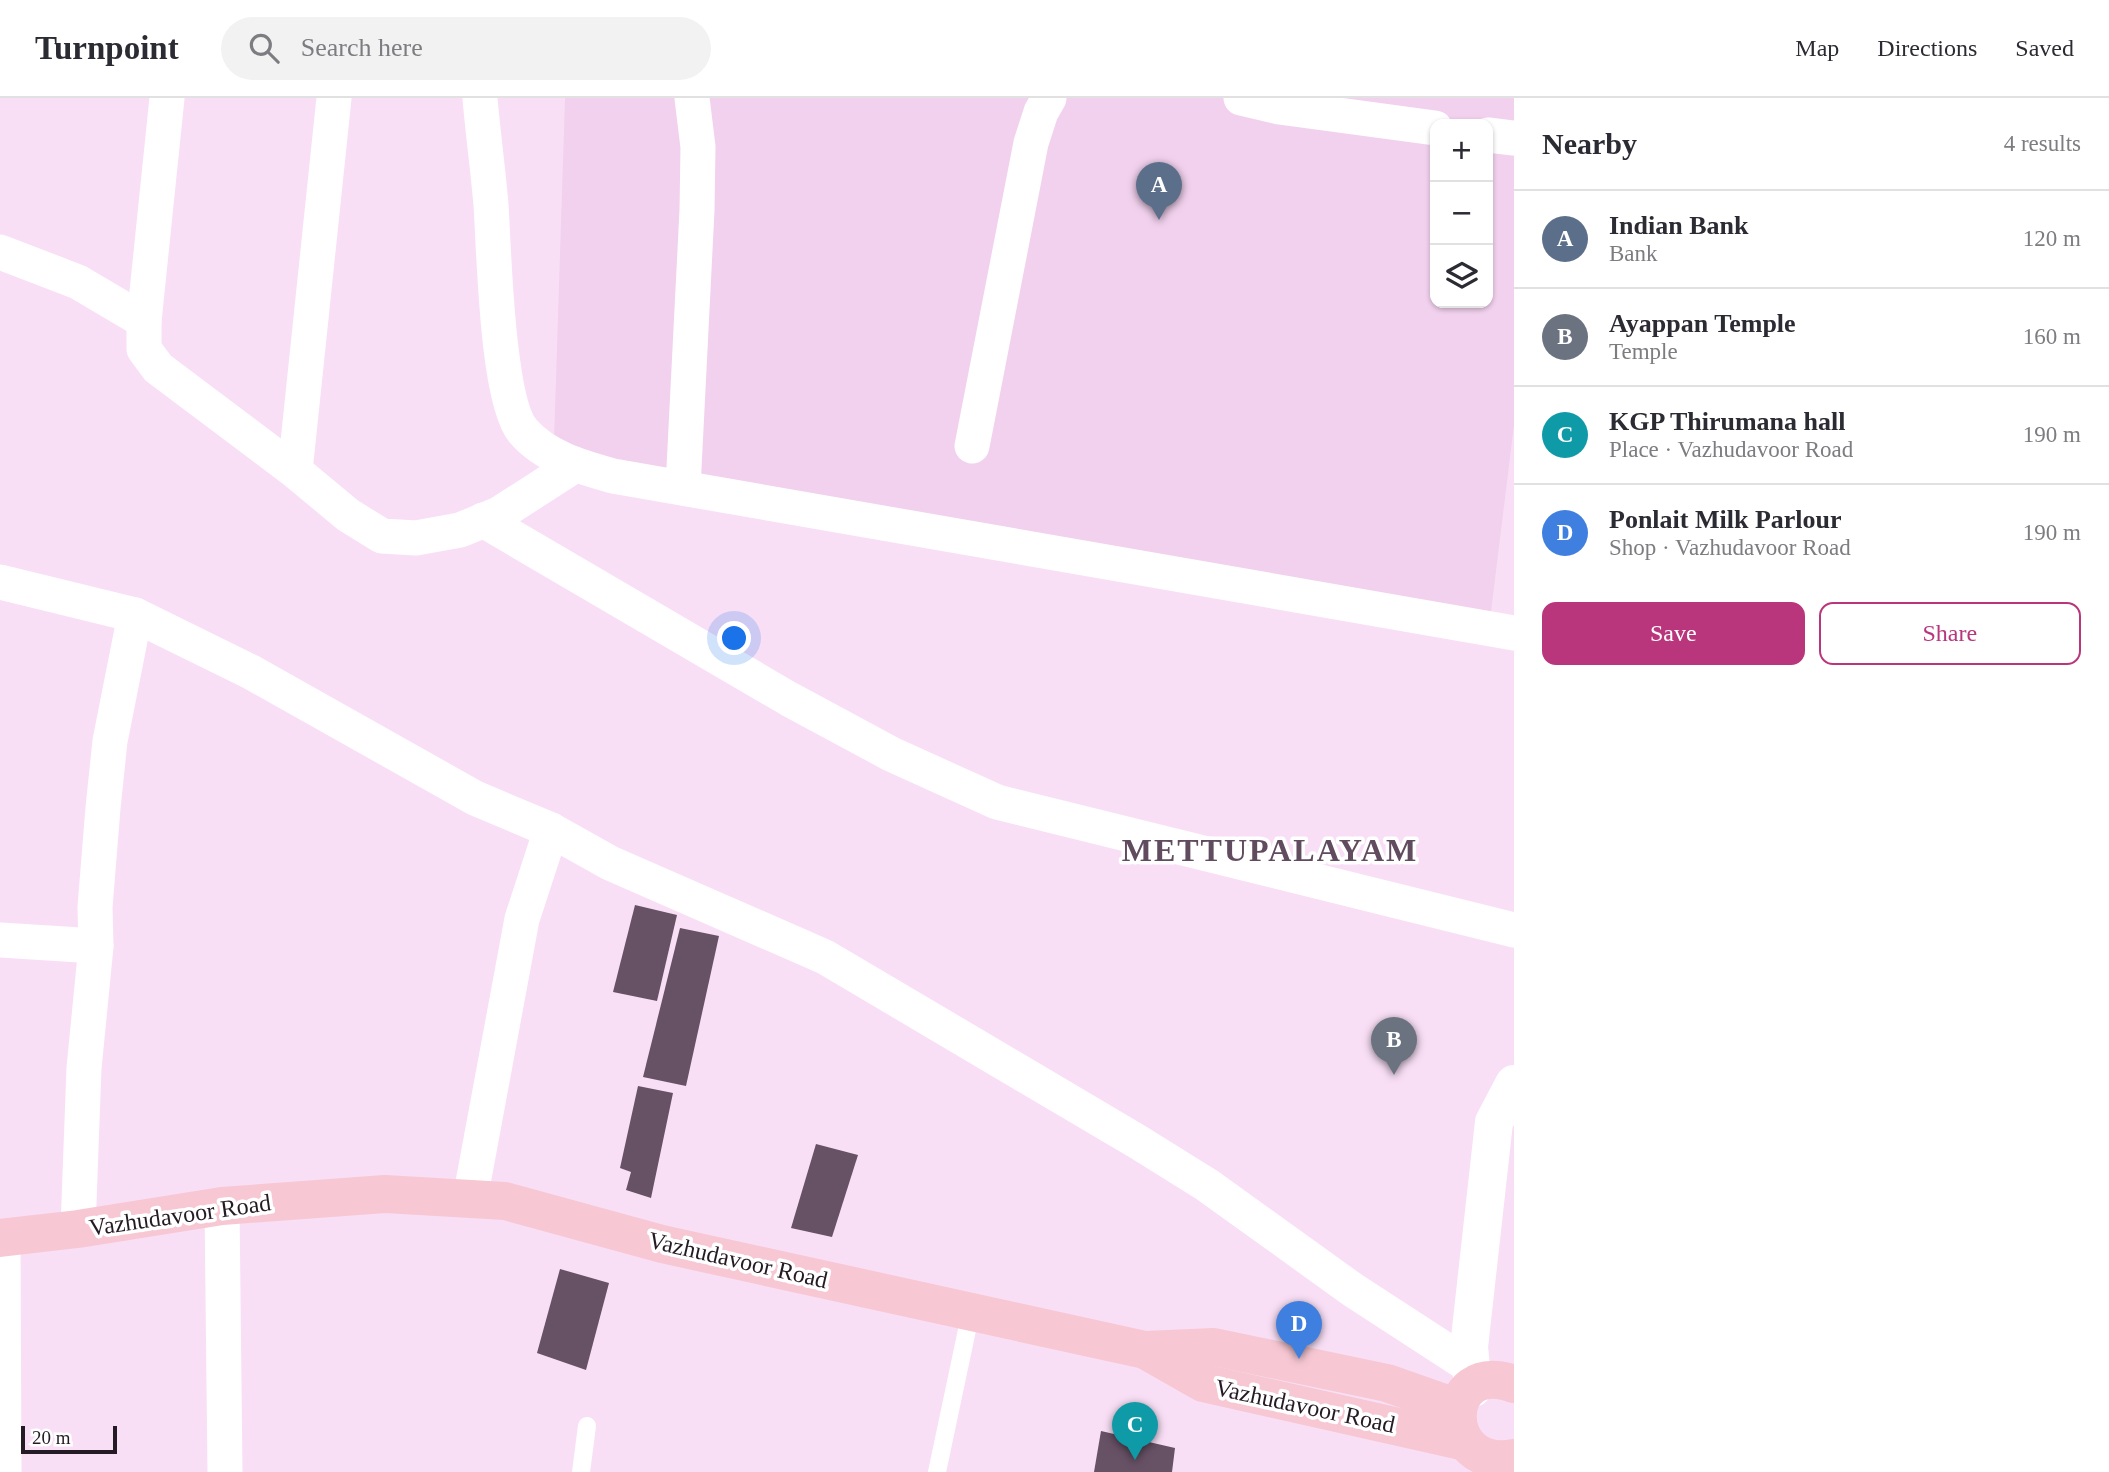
<!DOCTYPE html>
<html lang="en">
<head>
<meta charset="utf-8">
<style>
	:root { --surface:#fff; --page:#f2f2f3; --text:#2b2b33; --muted:#7c7c81; --line:#e1e1e2; --accent:#b9367c }
	body { margin:0; font-family:Georgia,serif; background:var(--page); color:var(--text) }
	.controls { position:absolute; right:21px; top:21px; display:grid; overflow:hidden; border-radius:14px; box-shadow:0 2px 5px #0004 }
	.controls button { width:63px; height:63px; display:grid; place-items:center; padding:0; border:0; border-bottom:2px solid var(--line); background:var(--surface); color:var(--text); font:35px sans-serif }
	.scale { position:absolute; left:21px; bottom:18px; width:96px; box-sizing:border-box; padding-left:7px; border:4px solid #251b24; border-top:0; font-size:19px; line-height:24px; white-space:nowrap; color:#251b24; -webkit-text-stroke:5px #fff; paint-order:stroke }
	.you { position:absolute; left:735px; top:541px; width:24px; height:24px; margin:-18px; border:5px solid #fff; border-radius:50%; background:#1a73e8; box-shadow:0 0 0 10px #1a73e833 }
	.badge { display:grid; place-items:center; width:46px; height:46px; border-radius:50%; background:var(--accent); color:#fff; font-size:23px; font-weight:700 }
	.pin { position:absolute; translate:-50% -58px; filter:drop-shadow(0 2px 4px #0008) }
	.pin::after { content:''; position:absolute; top:37px; width:24px; height:21px; background:inherit; clip-path:polygon(0 0,100% 0,50% 100%) }
	.list { margin:0; padding:0; list-style:none }
	h2 { display:flex; justify-content:space-between; align-items:center; height:91px; margin:0; padding:0 28px; font-size:30px }
	h2 small { font-size:23px; font-weight:400; color:var(--muted) }
	.list li { display:grid; grid-template-columns:46px 1fr auto; gap:21px; align-items:center; box-sizing:border-box; height:98px; padding:0 28px; border-top:2px solid var(--line) }
	.list b { display:block; font-size:26px; white-space:nowrap }
	.list p { margin:0; font-size:23px; white-space:nowrap; color:var(--muted) }
	.list em { font-size:23px; font-style:normal; color:var(--muted) }
	.actions { display:flex; gap:14px; padding:21px 28px }
	.actions a { flex:1; padding:16px 0; border:2px solid var(--accent); border-radius:14px; text-align:center; font-size:24px; color:var(--accent) }
	.actions .main { background:var(--accent); color:#fff }
	.icon { flex:none; width:38px; height:38px; fill:none; stroke:currentColor; stroke-width:2; stroke-linecap:round; stroke-linejoin:round }
	.map { position:relative; flex:none; width:1514px; height:1374px; overflow:hidden }
	header { display:flex; align-items:center; gap:42px; box-sizing:border-box; height:98px; padding:0 35px; background:var(--surface); border-bottom:2px solid var(--line) }
	header strong { font-size:33px }
	nav { display:flex; gap:38px; margin-inline-start:auto; font-size:24px }
	.search { width:490px; height:63px; background:var(--page); display:flex; align-items:center; gap:18px; box-sizing:border-box; padding:0 24px; border-radius:38px; color:var(--muted); font-size:26px }
	main { display:flex }
	aside { flex:1; background:var(--surface) }
	.map>svg:first-child { display:block }
	.built { fill:#f2d1ee; fill-rule:evenodd }
	.building { fill:#675165 }
	.lines { fill:none; stroke-linecap:round; stroke-linejoin:round }
	.service { stroke:#fff; stroke-width:18 }
	.minor { stroke:#fff; stroke-width:35 }
	.tertiary { stroke:#fff; stroke-width:38 }
	.primary { stroke:#f7c8d3; stroke-width:38 }
	.labels { text-anchor:middle; stroke-width:7; stroke-linejoin:round; paint-order:stroke }
	.street-label { font-size:24px; fill:#251b24; stroke:#fff }
	.district-label { font-size:32px; font-weight:bold; letter-spacing:2px; fill:#614b5f; stroke:#fff }
</style>
</head>
<body>
<header>
<strong>Turnpoint</strong>
<div class="search"><svg class="icon" aria-label="search" viewBox="0 0 24 24"><circle cx="10" cy="10" r="6"/><path d="M15 15l6 6"/></svg>Search here</div>
<nav><a>Map</a><a>Directions</a><a>Saved</a></nav>
</header>
<main>
<div class="map">
<svg width="1514" height="1374" viewBox="0 0 1514 1374">
	<rect width="100%" height="100%" fill="#f9dff6"/>
	<path class="built" d="M565 0H1514V327L1489 530 553 373ZM1435 26H1488V205H1435Z"/>
	<g class="building">
		<polygon points="635,807 677,817 657,903 613,894"/>
		<polygon points="680,830 719,838 686,988 643,979"/>
		<polygon points="638,988 673,995 651,1100 626,1092 631,1074 620,1070"/>
		<polygon points="816,1046 858,1057 832,1139 791,1130"/>
		<polygon points="560,1171 609,1185 586,1272 537,1255"/>
		<polygon points="1101,1333 1175,1350 1172,1374 1094,1374"/>
	</g>
	<g class="lines">
		<g class="service">
			<polyline points="581,1374 587,1328"/>
			<polyline points="937,1374 971,1213"/>
		</g>
		<g class="minor">
			<polyline points="167,0 144,223 144,251 158,270 295,373 348,417 382,438 416,440 460,432 499,416 575,367"/>
			<path d="M480 0C483 36 488 71 491 107 494 152 497 303 523 333 545 359 581 369 613 378L1514 535"/>
			<polyline points="1241,0 1279,9 1435,30"/>
			<polyline points="1488,37 1514,40"/>
			<polyline points="0,154 78,184 144,223"/>
			<polyline points="972,348 1031,45 1041,14 1049,0"/>
			<polyline points="295,373 334,0"/>
			<polyline points="683,390 697,112 698,49 692,0"/>
			<polyline points="483,422 789,601 891,656 997,704 1514,832"/>
			<polyline points="0,484 135,517 251,574 475,700 551,732 610,765 825,859 1138,1044 1207,1087 1353,1192 1470,1268"/>
			<polyline points="0,842 96,848"/>
			<polyline points="470,1101 522,821 551,732"/>
			<polyline points="222,1108 225,1374"/>
			<polyline points="78,1131 84,970 96,848 95,809 103,710 110,643 135,517"/>
			<polyline points="3,1139 4,1374"/>
		</g>
		<polyline class="tertiary" points="1473,1290 1469,1249 1494,1024 1514,986"/>
		<g class="primary">
			<polyline points="0,1140 78,1131 222,1108 385,1096 505,1103 662,1146 1145,1252 1203,1285 1461,1343"/>
			<polyline points="1145,1252 1214,1249 1387,1285 1458,1310"/>
			<path d="M1514 1286C1439 1259 1439 1374 1514 1360"/>
		</g>
	</g>
	<g class="labels">
		<g class="street-label">
			<text transform="translate(180 1117) rotate(-8)" y="8">Vazhudavoor Road</text>
			<text transform="translate(738 1162) rotate(13)" y="8">Vazhudavoor Road</text>
			<text transform="translate(1305 1308) rotate(12)" y="8">Vazhudavoor Road</text>
		</g>
		<g class="district-label">
			<text x="1270" y="763">METTUPALAYAM</text>
		</g>
	</g>
</svg>
<div class="controls">
<button>+</button>
<button>−</button>
<button><svg class="icon" aria-label="layers" viewBox="0 0 24 24"><path d="M12 4l9 5-9 5-9-5zM3 14l9 5 9-5"/></svg></button>
</div>
<div class="scale">20 m</div>
<div class="you"></div>
<div class="pin badge" style="left:1159px;top:122px;background:#5c6f8a">A</div>
<div class="pin badge" style="left:1394px;top:977px;background:#6b7280">B</div>
<div class="pin badge" style="left:1135px;top:1362px;background:#0f9aa8">C</div>
<div class="pin badge" style="left:1299px;top:1261px;background:#3f7fe0">D</div>
</div>
<aside>
<h2>Nearby<small>4 results</small></h2>
<ul class="list">
<li><span class="badge" style="background:#5c6f8a">A</span><div><b>Indian Bank</b><p>Bank</p></div><em>120 m</em></li>
<li><span class="badge" style="background:#6b7280">B</span><div><b>Ayappan Temple</b><p>Temple</p></div><em>160 m</em></li>
<li><span class="badge" style="background:#0f9aa8">C</span><div><b>KGP Thirumana hall</b><p>Place · Vazhudavoor Road</p></div><em>190 m</em></li>
<li><span class="badge" style="background:#3f7fe0">D</span><div><b>Ponlait Milk Parlour</b><p>Shop · Vazhudavoor Road</p></div><em>190 m</em></li>
</ul>
<div class="actions"><a class="main">Save</a><a>Share</a></div>
</aside>
</main>
</body>
</html>
